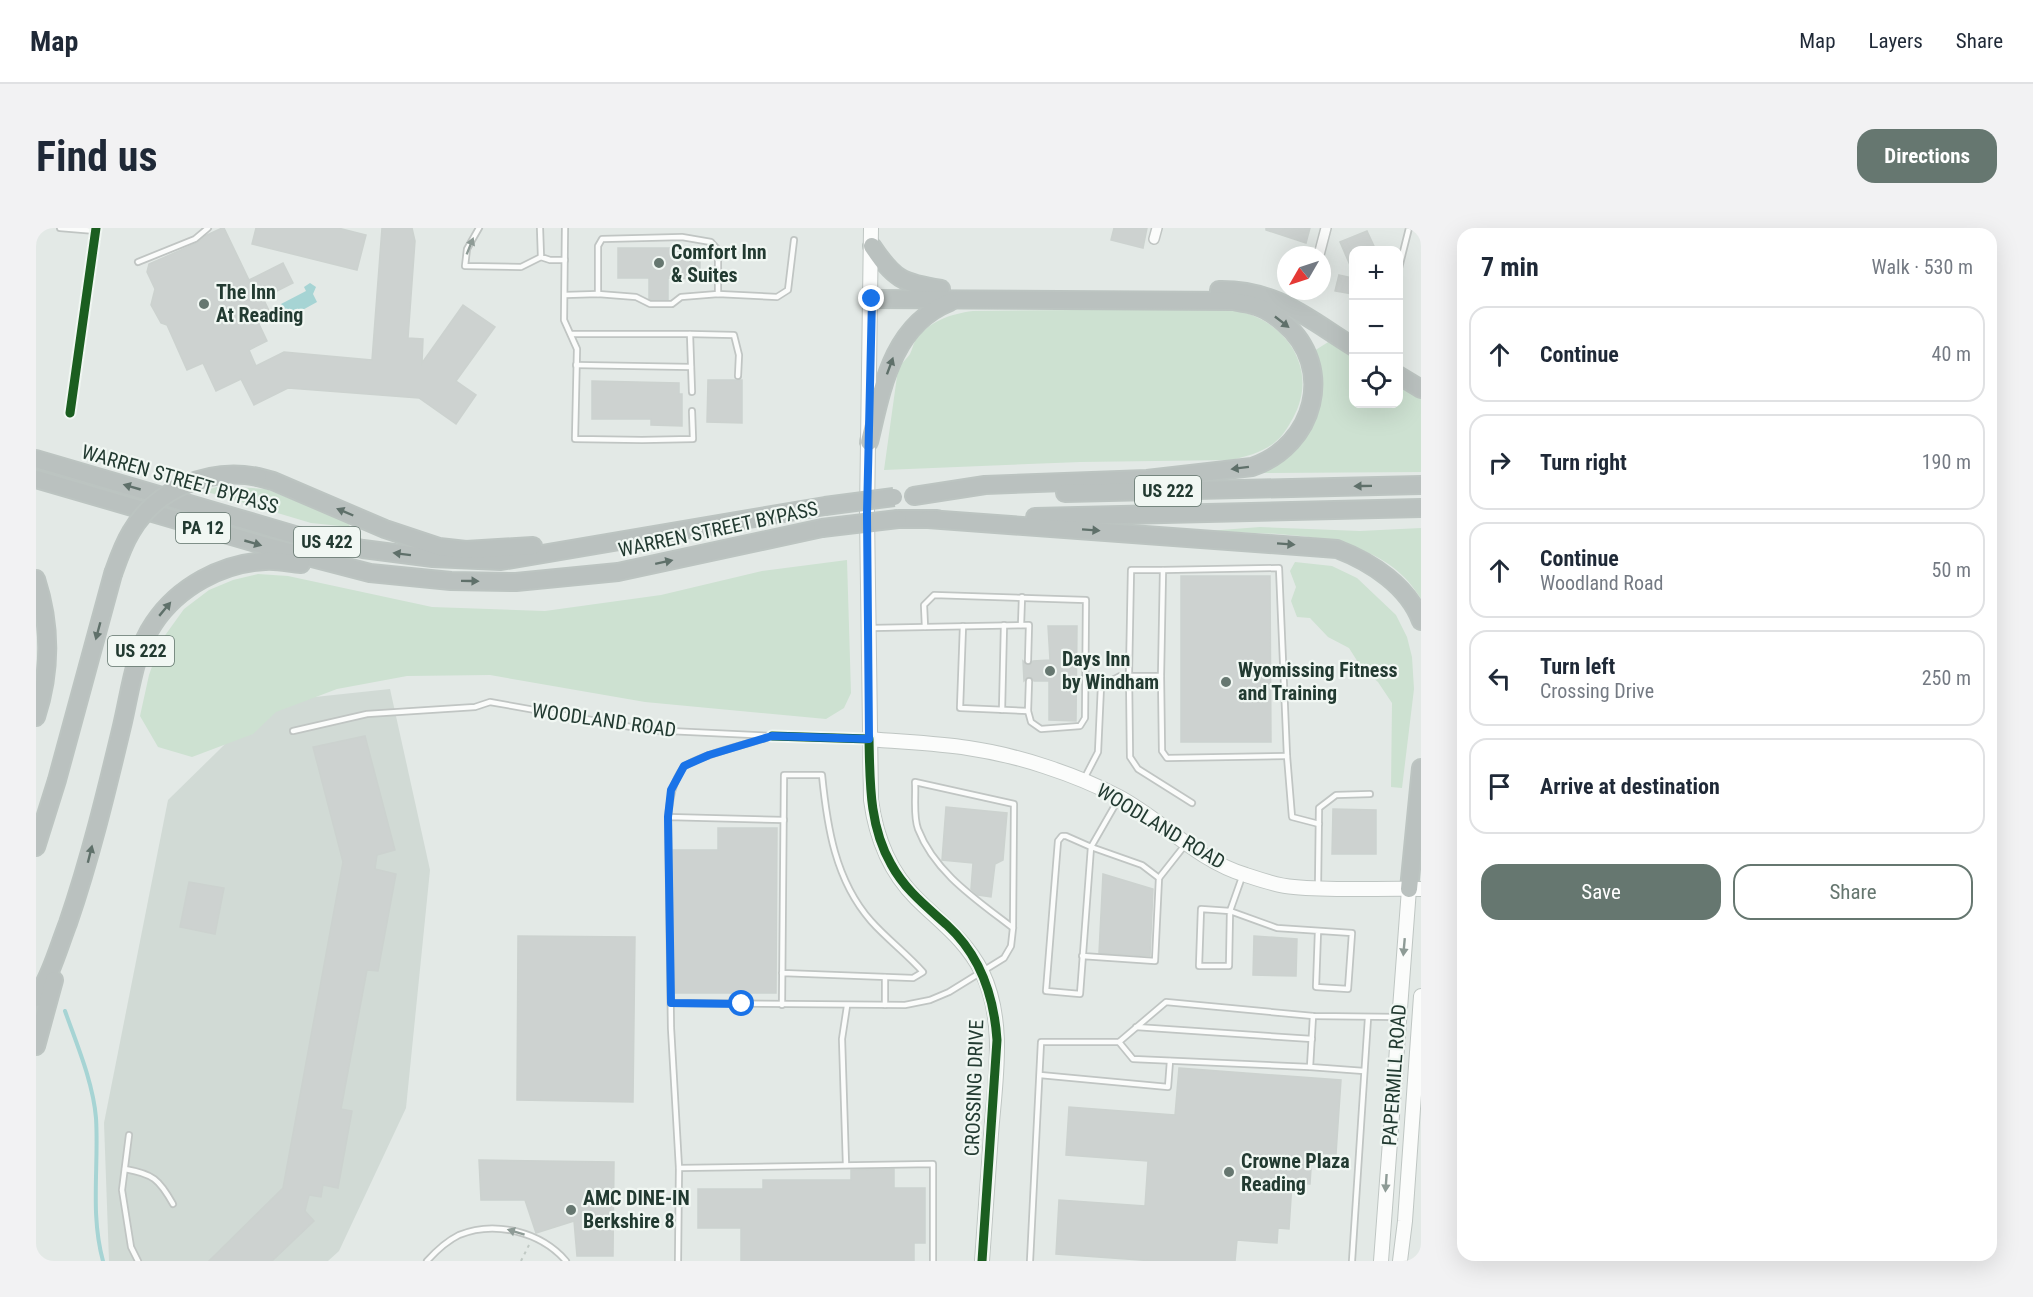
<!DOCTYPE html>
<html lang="en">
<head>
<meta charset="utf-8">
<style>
	:root { --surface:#fff; --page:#f2f2f3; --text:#1f2937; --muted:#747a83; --line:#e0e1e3; --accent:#667770 }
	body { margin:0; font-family:"Roboto Condensed",sans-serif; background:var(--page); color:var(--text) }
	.controls { position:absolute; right:18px; top:18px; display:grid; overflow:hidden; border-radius:12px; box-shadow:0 6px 24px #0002 }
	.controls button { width:54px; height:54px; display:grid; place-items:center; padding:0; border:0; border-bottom:2px solid var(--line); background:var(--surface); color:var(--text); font:30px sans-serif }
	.compass { position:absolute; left:1241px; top:18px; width:54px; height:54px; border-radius:50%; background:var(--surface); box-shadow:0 6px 24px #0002; rotate:231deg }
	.stop { position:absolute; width:18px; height:18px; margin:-14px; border:4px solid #1a73e8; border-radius:50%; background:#fff }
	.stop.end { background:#1a73e8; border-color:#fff; box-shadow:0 2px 6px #0008 }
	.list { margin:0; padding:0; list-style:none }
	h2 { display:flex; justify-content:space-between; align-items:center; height:78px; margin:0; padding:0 24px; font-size:26px }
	h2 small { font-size:20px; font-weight:400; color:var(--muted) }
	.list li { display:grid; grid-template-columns:39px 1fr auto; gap:18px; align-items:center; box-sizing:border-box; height:96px; margin:0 12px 12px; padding:0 12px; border:2px solid var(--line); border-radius:18px }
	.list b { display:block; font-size:22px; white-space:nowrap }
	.list p { margin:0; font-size:20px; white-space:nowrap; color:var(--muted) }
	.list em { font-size:20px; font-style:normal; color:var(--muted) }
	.actions { display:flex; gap:12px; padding:18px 24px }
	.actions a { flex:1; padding:14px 0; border:2px solid var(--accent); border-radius:18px; text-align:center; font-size:21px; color:var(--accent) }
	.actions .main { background:var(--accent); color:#fff }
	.icon { flex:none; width:33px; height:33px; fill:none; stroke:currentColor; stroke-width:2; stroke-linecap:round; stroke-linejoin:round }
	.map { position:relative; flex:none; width:1385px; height:1033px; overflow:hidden; border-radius:18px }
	header { display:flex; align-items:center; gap:36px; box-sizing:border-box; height:84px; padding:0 30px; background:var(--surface); border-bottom:2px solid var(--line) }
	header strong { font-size:28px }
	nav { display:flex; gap:33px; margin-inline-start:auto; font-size:21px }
	.intro { display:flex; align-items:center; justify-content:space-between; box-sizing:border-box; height:144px; padding:0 36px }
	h1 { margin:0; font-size:42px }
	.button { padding:15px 27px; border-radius:18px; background:var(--accent); color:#fff; font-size:21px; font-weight:700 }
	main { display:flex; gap:36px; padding:0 36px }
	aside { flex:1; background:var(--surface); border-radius:18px; box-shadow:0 6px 24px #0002 }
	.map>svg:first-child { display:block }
	.built { fill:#d1dad5 }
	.green { fill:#cde1d1 }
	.water { fill:#a6d4d4 }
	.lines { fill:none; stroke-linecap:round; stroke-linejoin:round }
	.stream { stroke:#a6d4d4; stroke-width:4 }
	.building { fill:#cdd2d0; stroke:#ccd2cf; stroke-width:1.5 }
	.lane-casing { stroke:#c0c5c3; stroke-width:8 }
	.street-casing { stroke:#c0c5c3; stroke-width:12 }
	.secondary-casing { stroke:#bfc6c3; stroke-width:16 }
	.highway-casing { stroke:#bcc4c1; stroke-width:20 }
	.path { stroke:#c0c9c4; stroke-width:2; stroke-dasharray:3 4.5; stroke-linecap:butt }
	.lane { stroke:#fbfcfb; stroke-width:4.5 }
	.street { stroke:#fbfcfb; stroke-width:9 }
	.secondary { stroke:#fbfcfb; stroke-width:14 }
	.highway { stroke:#bac1bf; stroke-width:16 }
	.highway-bridge-casing { stroke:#bcc4c1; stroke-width:20; stroke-linecap:butt }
	.highway-bridge { stroke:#bac1bf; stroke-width:16 }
	.cycleway-casing { stroke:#f1f7f3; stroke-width:13 }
	.cycleway { stroke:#1b5e20; stroke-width:9 }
	.oneway { fill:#8e9b96 }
	.oneway2 { fill:#5f706a }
	.route { stroke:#1a73e8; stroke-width:8 }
	.poi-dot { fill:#667770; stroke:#f1f7f3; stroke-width:2 }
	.labels { text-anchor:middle; stroke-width:4.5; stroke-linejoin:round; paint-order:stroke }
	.shield { fill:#f1f7f3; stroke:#60736b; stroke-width:1.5 }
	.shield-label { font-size:18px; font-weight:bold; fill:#223a31 }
	.poi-label { font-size:20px; font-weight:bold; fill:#223a31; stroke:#f1f7f3; text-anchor:start }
	.street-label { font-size:20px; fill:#223a31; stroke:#f1f7f3 }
</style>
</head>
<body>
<header>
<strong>Map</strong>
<nav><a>Map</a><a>Layers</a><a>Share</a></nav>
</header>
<div class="intro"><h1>Find us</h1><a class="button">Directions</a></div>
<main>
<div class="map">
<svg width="1385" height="1033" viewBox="0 0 1385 1033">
	<rect width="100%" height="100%" fill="#e3e9e6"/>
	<polygon class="built" points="354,461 394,642 370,880 303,1023 292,1033 73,1033 68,895 132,572 232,474"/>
	<g class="green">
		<path d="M1159 81C1178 82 1201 80 1218 88 1259 105 1280 149 1257 190 1252 199 1247 208 1238 215 1225 225 1211 228 1195 232L1044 234 848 242 862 141C865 135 871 131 874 126 876 122 877 117 879 113 893 93 914 86 937 83Z"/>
		<path d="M1297 111 1317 125 1318 176H1362L1363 154 1385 167V244L1221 245C1277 218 1296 184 1278 123Z"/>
		<polygon points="184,258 230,261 312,294 314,299 275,295 168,263"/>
		<path d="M1224 299 1324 303 1385 300V371C1344 300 1242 307 1172 303Z"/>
		<polygon points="811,332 815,465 808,480 790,491 609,474 454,447 371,448 301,461 240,484 217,506 156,529 122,519 104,488 113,447 125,413 148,381 173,362 197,352 222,346 252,348 396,379 509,383 625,367 726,343"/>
		<polygon points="1259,334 1296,338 1321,350 1360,387 1371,409 1376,429 1378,461 1366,560 1355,559 1356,475 1342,454 1325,439 1313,420 1292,409 1274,390 1261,389 1255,373 1260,359 1254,343"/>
	</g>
	<polygon class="water" points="274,55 280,59 277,66 281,74 252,90 245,76 270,63 268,59"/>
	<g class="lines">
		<path class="stream" d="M29 783C41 817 57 854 60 890 63 938 54 986 67 1033"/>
	</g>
	<g class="building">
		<polygon points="186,0 188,0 213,52 247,35 257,55 227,70 235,87 222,94 231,113 213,122 220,138 248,124 336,132 346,0 376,0 379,13 372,110 387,111 386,135 427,77 459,99 420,153 440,167 420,196 383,170 252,160 218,177 205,151 180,163 167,135 151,142 131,97 125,95 115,77 119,61 111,44 113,36 161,15 169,8"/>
		<polygon points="220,0 302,0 330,7 321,42 216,16"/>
		<polygon points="1078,0 1111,0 1107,20 1075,12"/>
		<polygon points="1230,0 1274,0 1270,15 1230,2"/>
		<polygon points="1331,3 1338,18 1328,22 1317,22 1317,44 1304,14"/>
		<polygon points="582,20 664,20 664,51 632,50 632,72 615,72 613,71 613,50 582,50"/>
		<polygon points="1303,47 1317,50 1317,66 1299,63"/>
		<polygon points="672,152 706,152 706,195 671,194"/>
		<polygon points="556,153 643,155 643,166 646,166 646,198 615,197 615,191 556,191"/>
		<polygon points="1145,348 1234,348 1235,514 1145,514"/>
		<polygon points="1012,398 1041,398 1040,493 1013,492 1013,453 998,453 996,450 993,449 988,453 987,433 992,437 997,433 1014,432"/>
		<polygon points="329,508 359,622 341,627 339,641 360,646 342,743 331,742 305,881 316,883 302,960 287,957 285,969 273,967 269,983 278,993 236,1033 173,1033 247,960 307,634 277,519"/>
		<polygon points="910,579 971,585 967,632 959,636 955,669 942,667 935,661 937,635 906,632"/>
		<polygon points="1297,581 1340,582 1340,626 1296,626"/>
		<polygon points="682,600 741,600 740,765 639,765 637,622 682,622"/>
		<polygon points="1067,646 1117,661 1114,728 1063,725"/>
		<polygon points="153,654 188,660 179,706 144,699"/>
		<polygon points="482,708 599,709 597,874 481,872"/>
		<polygon points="1218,708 1261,711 1260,748 1217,747"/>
		<polygon points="1143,840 1305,852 1300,926 1276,925 1274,956 1256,955 1253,1001 1242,1000 1241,1015 1201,1012 1199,1033 1118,1033 1020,1026 1023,972 1109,978 1112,933 1030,927 1033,879 1139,887"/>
		<polygon points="443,932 578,934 577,1028 541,1028 538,993 500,1005 489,972 445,972"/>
		<polygon points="858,941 858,960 889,960 889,1015 878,1015 878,1033 705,1033 705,1000 662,1000 662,961 727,961 727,952 815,952 815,942"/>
	</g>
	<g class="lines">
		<defs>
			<g id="lane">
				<polyline points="24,0 60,3"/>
				<polyline points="443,0 431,21 429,38 485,39 505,29"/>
				<polyline points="504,0 505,29 514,32 529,32"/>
				<polyline points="529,0 528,92 541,121 539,211 606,212 657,211 656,183"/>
				<polyline points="0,1 3,0"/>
				<polyline points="102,34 159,11 172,0"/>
				<polyline points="1362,44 1373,0"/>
				<polyline points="562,66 562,18 566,11 646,9 675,14 682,22 682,66"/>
				<polyline points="529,67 562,66 600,69 614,76 636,76 645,69 682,66 741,69 752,62 758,12"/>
				<polyline points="535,106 654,106 656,164"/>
				<polyline points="654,106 698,107 703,127 702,148"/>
				<polyline points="540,137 655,139"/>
				<polyline points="1127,342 1243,340 1251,528 1256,589 1283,596"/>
				<polyline points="985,397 986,369"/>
				<polyline points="927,398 924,480 992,483 993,453"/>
				<polyline points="889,399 888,377 898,367 1050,372 1049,490 1044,498 1005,501 995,494 992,483"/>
				<polyline points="835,400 993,397 992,433"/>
				<polyline points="966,482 968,397"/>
				<polyline points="257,503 331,486 439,479 454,474 612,502 736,508"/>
				<polyline points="1048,551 1062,524 1065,458 1084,448 1125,448"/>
				<polyline points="1156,575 1102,541 1094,529 1093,446 1095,342 1127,342 1125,448 1126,523 1131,530 1251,528"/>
				<path d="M632 589C634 571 636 555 647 540 656 529 714 515 730 510"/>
				<polyline points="1206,649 1194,683 1193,738 1163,738 1165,681 1194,683 1241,700 1316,705 1312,761 1280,759 1282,703"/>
				<polyline points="1123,650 1149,617"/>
				<polyline points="1282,659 1283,580 1300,567 1334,566"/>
				<polyline points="1046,728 1119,733 1123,650 1106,637 1055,619 1030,608 1026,608 1022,613 1010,763 1044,766 1055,619 1082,572"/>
				<polyline points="849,749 849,777"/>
				<path d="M635 775 869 777 894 772 913 764 968 730 975 718 977 700 978 576 879 554C880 568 877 588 882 601 899 645 941 672 977 700"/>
				<path d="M746 777 748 547H786C791 598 799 652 835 693 851 711 871 726 887 744L877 750 746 745"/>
				<polyline points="1277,788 1274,839 1328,843"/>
				<polyline points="1100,799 1276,811"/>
				<polyline points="1083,814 1097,831 1274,839"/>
				<polyline points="1004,847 1132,859 1134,833"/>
				<polyline points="93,907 86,962 95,1019 102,1033"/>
				<polyline points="810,937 806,811 811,778"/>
				<polyline points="643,940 897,936 897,1033"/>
				<path d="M89 941C117 946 123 951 137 976"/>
				<path d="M391 1033C400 1023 411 1013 423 1007 459 992 505 1004 530 1033"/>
				<polyline points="642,1033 643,940 635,800 632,589 748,592"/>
				<polyline points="994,1033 1005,814 1083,814 1130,774 1277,788 1362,789"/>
				<polyline points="1316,1033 1332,790"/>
			</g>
			<g id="street">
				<polyline points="1118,11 1121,0"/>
				<polyline points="1283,27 1290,0"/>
				<polyline points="34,185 60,0"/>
				<polyline points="736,508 833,511"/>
			</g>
			<g id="secondary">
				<path d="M835 0 831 286 835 572C840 609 853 643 880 670 905 695 929 711 946 744 970 794 959 853 955 906 952 948 949 991 946 1033"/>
				<path d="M833 511C866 514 900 515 932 520 981 527 1039 546 1083 569 1126 592 1162 633 1210 647 1225 652 1242 658 1258 659 1300 663 1343 660 1385 661"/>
				<polyline points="1345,1033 1373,661"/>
				<polyline points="1364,1033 1369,993 1385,768"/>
			</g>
			<g id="highway">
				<path d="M836 18C858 51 866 55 905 61"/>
				<path d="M1183 62C1240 61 1271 90 1318 119"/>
				<path d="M836 71 1197 73C1204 75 1213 75 1220 78 1230 81 1240 88 1248 95 1300 139 1279 218 1216 239L1111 251 949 257 878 268"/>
				<polyline points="1362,147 1385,161"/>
				<path d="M833 214C846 160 856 97 914 74"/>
				<polyline points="0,231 266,309 327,321 397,330 465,333 789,278"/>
				<polyline points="222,249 237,253 349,301 403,319 430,322 497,318"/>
				<polyline points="0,251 230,318 334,345 415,353 480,354 582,344 786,300"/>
				<polyline points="1029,265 1385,257"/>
				<polyline points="999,289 1385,280"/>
				<polyline points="862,291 901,291"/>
				<path d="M892 291 1301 321C1335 334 1372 358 1385 393"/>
				<path d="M0 351C15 397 15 443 0 489"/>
				<polyline points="0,619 21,552 77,346"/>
				<polyline points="1373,661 1385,540"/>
				<path d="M0 770C15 747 22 721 32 695 54 631 70 565 86 498 94 465 98 424 118 395 142 359 186 335 229 333 241 332 253 335 265 336"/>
				<polyline points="0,818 18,752"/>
			</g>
		</defs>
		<use href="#lane" class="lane-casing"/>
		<use href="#street" class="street-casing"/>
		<use href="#secondary" class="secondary-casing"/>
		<use href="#highway" class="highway-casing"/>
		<polyline class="path" points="485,1033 493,1017"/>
		<use href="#lane" class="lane"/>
		<use href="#street" class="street"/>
		<use href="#secondary" class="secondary"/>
		<use href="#highway" class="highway"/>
		<defs>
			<g id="highway-bridge">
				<polyline points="789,278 858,269"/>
				<polyline points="786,300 862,291"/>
				<path d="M77 346C82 332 87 317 95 304 120 261 173 239 222 249"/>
			</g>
		</defs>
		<use href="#highway-bridge" class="highway-bridge-casing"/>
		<use href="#highway-bridge" class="highway-bridge"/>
		<defs>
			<g id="cycleway">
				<polyline points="34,185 60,0"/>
				<path d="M736 508 833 511C834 554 833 598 855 636 869 662 890 678 911 697 944 727 958 768 961 812L946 1033"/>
			</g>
		</defs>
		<use href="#cycleway" class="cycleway-casing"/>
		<use href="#cycleway" class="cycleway"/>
	</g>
	<defs><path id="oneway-solid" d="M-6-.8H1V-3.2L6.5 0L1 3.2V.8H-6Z" transform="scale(1.5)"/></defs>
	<g class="oneway">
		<use href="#oneway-solid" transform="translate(434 18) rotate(-68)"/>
		<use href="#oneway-solid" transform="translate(1368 719) rotate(95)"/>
		<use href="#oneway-solid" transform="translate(1350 955) rotate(94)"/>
		<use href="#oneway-solid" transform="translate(480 1004) rotate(-163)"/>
	</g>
	<g class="oneway2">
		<use href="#oneway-solid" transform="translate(1246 94) rotate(38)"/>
		<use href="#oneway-solid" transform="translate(854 138) rotate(-70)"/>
		<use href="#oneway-solid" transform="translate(1204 240) rotate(173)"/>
		<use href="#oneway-solid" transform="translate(1327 258) rotate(179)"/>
		<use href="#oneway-solid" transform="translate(96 259) rotate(-164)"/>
		<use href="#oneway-solid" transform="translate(309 284) rotate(-157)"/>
		<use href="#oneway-solid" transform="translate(1055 302) rotate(4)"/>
		<use href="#oneway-solid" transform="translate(217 315) rotate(16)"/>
		<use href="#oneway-solid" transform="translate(1250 316) rotate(4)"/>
		<use href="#oneway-solid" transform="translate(366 326) rotate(-173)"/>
		<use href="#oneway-solid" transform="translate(628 334) rotate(-12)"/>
		<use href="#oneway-solid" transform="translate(434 353) rotate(1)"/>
		<use href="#oneway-solid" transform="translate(129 381) rotate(-50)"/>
		<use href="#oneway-solid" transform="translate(62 403) rotate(105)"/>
		<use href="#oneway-solid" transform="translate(54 626) rotate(-76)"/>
	</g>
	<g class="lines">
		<polyline class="route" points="706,776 635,775 632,589 635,562 648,538 673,527 736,508 833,511 831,286 836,71"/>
	</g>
	<g class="poi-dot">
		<circle cx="623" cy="35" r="6"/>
		<circle cx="168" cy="76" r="6"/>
		<circle cx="1014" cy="443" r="6"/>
		<circle cx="1190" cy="454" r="6"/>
		<circle cx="1193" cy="944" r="6"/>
		<circle cx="535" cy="982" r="6"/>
	</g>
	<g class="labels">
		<g class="shield">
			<rect x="1099" y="248" width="66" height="30" rx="4.5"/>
			<rect x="140" y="285" width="54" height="30" rx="4.5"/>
			<rect x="258" y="299" width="66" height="30" rx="4.5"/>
			<rect x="72" y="408" width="66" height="30" rx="4.5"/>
		</g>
		<g class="shield-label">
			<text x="1132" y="269">US 222</text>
			<text x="167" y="306">PA 12</text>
			<text x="291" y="320">US 422</text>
			<text x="105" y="429">US 222</text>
		</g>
		<g class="poi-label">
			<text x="635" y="31">Comfort Inn<tspan x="635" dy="23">&amp; Suites</tspan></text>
			<text x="180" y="71">The Inn<tspan x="180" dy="23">At Reading</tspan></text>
			<text x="1026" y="438">Days Inn<tspan x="1026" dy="23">by Windham</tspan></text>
			<text x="1202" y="449">Wyomissing Fitness<tspan x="1202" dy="23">and Training</tspan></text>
			<text x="1205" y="940">Crowne Plaza<tspan x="1205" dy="23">Reading</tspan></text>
			<text x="547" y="977">AMC DINE-IN<tspan x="547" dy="23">Berkshire 8</tspan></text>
		</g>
		<g class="street-label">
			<text transform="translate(144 251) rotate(16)" y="7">WARREN STREET BYPASS</text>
			<text transform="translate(682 301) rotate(-12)" y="7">WARREN STREET BYPASS</text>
			<text transform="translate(568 492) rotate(8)" y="7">WOODLAND ROAD</text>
			<text transform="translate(1125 598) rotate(31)" y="7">WOODLAND ROAD</text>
			<text transform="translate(1358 847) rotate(-86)" y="7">PAPERMILL ROAD</text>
			<text transform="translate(938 860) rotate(-88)" y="7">CROSSING DRIVE</text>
		</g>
	</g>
</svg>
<div class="controls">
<button>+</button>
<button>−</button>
<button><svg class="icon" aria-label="locate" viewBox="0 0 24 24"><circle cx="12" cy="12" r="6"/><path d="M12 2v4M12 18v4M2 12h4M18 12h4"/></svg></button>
</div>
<svg class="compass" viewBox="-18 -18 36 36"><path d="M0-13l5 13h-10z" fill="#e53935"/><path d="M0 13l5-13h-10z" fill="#747a83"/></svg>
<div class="stop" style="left:706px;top:776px"></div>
<div class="stop end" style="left:836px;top:71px"></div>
</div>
<aside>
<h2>7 min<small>Walk · 530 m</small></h2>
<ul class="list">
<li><svg class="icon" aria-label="ahead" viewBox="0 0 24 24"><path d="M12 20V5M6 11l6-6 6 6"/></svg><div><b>Continue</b></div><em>40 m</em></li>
<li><svg class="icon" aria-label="right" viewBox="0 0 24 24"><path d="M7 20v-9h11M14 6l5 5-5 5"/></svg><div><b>Turn right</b></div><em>190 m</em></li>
<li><svg class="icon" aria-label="ahead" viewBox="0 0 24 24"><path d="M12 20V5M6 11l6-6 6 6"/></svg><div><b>Continue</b><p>Woodland Road</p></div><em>50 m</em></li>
<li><svg class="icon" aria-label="left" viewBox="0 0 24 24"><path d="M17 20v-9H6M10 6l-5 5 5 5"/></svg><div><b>Turn left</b><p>Crossing Drive</p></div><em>250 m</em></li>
<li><svg class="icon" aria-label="arrive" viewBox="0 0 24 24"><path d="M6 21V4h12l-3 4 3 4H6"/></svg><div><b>Arrive at destination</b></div></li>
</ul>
<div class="actions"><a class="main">Save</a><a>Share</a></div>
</aside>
</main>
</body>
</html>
